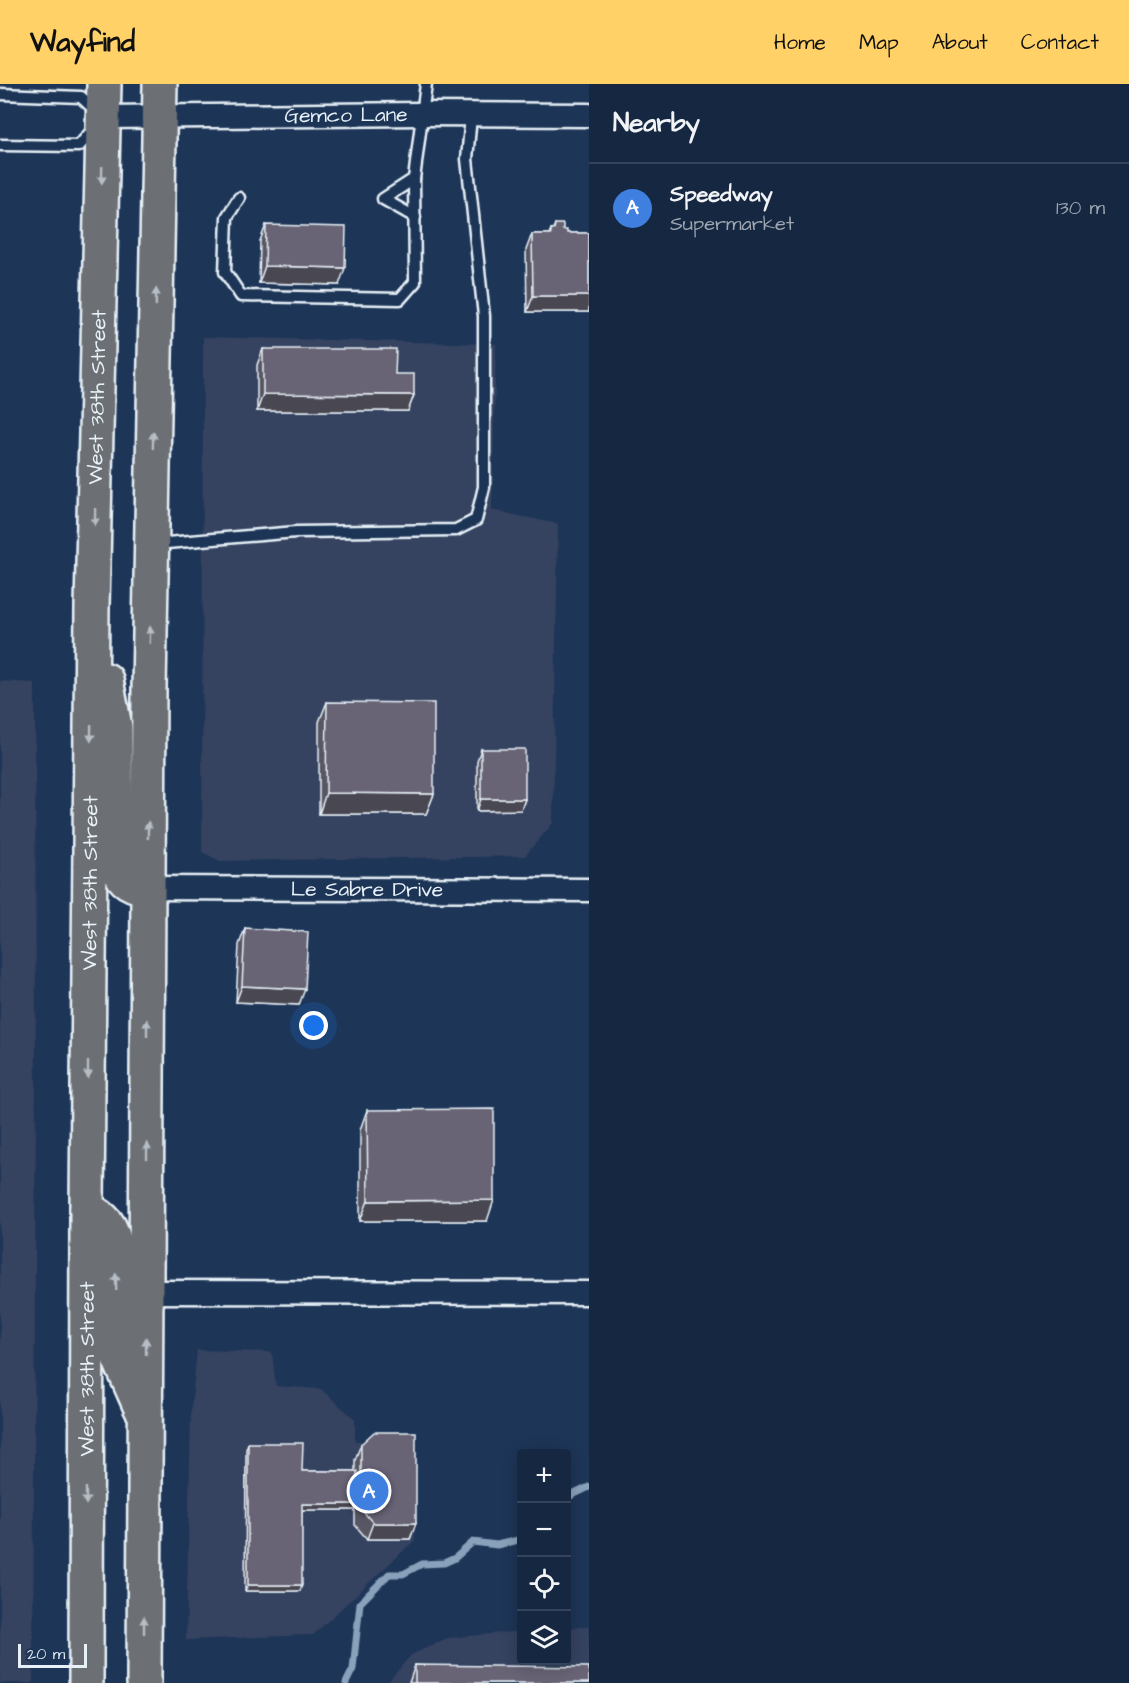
<!DOCTYPE html>
<html lang="en">
<head>
<meta charset="utf-8">
<style>
	:root { --surface:#162841; --page:#1f3048; --text:#f1f3f6; --muted:#9ea6b1; --line:#35445a; --accent:#ffd166 }
	body { margin:0; font-family:"Architects Daughter",sans-serif; background:var(--page); color:var(--text) }
	.controls { position:absolute; right:18px; bottom:18px; display:grid; overflow:hidden; border-radius:6px; box-shadow:0 3px 15px #0003 }
	.controls button { width:54px; height:54px; display:grid; place-items:center; padding:0; border:0; border-bottom:2px solid var(--line); background:var(--surface); color:var(--text); font:30px sans-serif }
	.scale { position:absolute; left:18px; bottom:15px; width:69px; box-sizing:border-box; padding-left:6px; border:3px solid #e8f1f8; border-top:0; font-size:16px; line-height:21px; white-space:nowrap; color:#e8f1f8; -webkit-text-stroke:4px #1d3557; paint-order:stroke }
	.you { position:absolute; left:314px; top:942px; width:21px; height:21px; margin:-15px; border:4px solid #fff; border-radius:50%; background:#1a73e8; box-shadow:0 0 0 9px #1a73e833 }
	.badge { display:grid; place-items:center; width:39px; height:39px; border-radius:50%; background:var(--accent); color:#fff; font-size:20px; font-weight:700 }
	.pin { position:absolute; translate:-50% -50%; border:3px solid #fff; box-shadow:0 2px 6px #0006 }
	.list { margin:0; padding:0; list-style:none }
	h2 { display:flex; justify-content:space-between; align-items:center; height:78px; margin:0; padding:0 24px; font-size:26px }
	h2 small { font-size:20px; font-weight:400; color:var(--muted) }
	.list li { display:grid; grid-template-columns:39px 1fr auto; gap:18px; align-items:center; box-sizing:border-box; height:90px; padding:0 24px; border-top:2px solid var(--line) }
	.list b { display:block; font-size:22px; white-space:nowrap }
	.list p { margin:0; font-size:20px; white-space:nowrap; color:var(--muted) }
	.list em { font-size:20px; font-style:normal; color:var(--muted) }
	.icon { flex:none; width:33px; height:33px; fill:none; stroke:currentColor; stroke-width:2; stroke-linecap:round; stroke-linejoin:round }
	.map { position:relative; flex:none; width:589px; height:1599px; overflow:hidden }
	header { display:flex; align-items:center; gap:36px; box-sizing:border-box; height:84px; padding:0 30px; background:var(--accent); color:#111 }
	header strong { font-size:28px }
	nav { display:flex; gap:33px; margin-inline-start:auto; font-size:21px }
	main { display:flex }
	aside { flex:1; background:var(--surface) }
	.map>svg:first-child { display:block }
	.built { fill:#344360 }
	.lines { fill:none; stroke-linecap:round; stroke-linejoin:round }
	.stream { stroke:#8aa1bb; stroke-width:7 }
	.lane-casing { stroke:#e8f1f8; stroke-width:15 }
	.street-casing { stroke:#e8f1f8; stroke-width:27 }
	.primary-casing { stroke:#e8f1f8; stroke-width:38 }
	.lane { stroke:#1d3557; stroke-width:10 }
	.street { stroke:#1d3557; stroke-width:22 }
	.primary { stroke:#6c6f75; stroke-width:33 }
	.wall { fill:#595664; stroke:#e8f1f8; stroke-width:1.5 }
	.shaded-wall { fill:#494651; stroke:#e8f1f8; stroke-width:1.5 }
	.building { fill:#686474; stroke:#e8f1f8; stroke-width:1.5 }
	.oneway { fill:#b6bdc4 }
	.labels { text-anchor:middle; stroke-width:4.5; stroke-linejoin:round; paint-order:stroke }
	.street-label { font-size:21px; fill:#e8f1f8; stroke:#1d3557 }
</style>
</head>
<body>
<header>
<strong>Wayfind</strong>
<nav><a>Home</a><a>Map</a><a>About</a><a>Contact</a></nav>
</header>
<main>
<div class="map">
<svg width="589" height="1599" viewBox="0 0 589 1599">
	<rect width="100%" height="100%" fill="#1d3557"/>
	<filter id="ink" filterUnits="userSpaceOnUse"><feTurbulence type="fractalNoise" baseFrequency=".0167" numOctaves="2"/><feDisplacementMap in="SourceGraphic" scale="12" xChannelSelector="R" yChannelSelector="G"/><feConvolveMatrix kernelMatrix="1 2 1 2 8 2 1 2 1" color-interpolation-filters="sRGB"/></filter>
	<g filter="url(#ink)">
		<g class="built">
			<polygon points="203,253 496,260 492,426 558,440 553,739 525,772 220,777 202,768"/>
			<polygon points="0,597 35,599 36,998 33,1599 0,1599"/>
			<polygon points="197,1266 272,1268 276,1302 321,1305 355,1335 355,1357 415,1358 415,1456 313,1551 186,1556 191,1325"/>
			<polygon points="589,1542 589,1599 387,1599 411,1571 447,1554 521,1547 522,1576 566,1576 567,1544"/>
		</g>
		<g class="lines">
			<g class="stream">
				<polyline points="566,1414 589,1403"/>
				<polyline points="346,1599 353,1585 360,1519 389,1490 403,1490 422,1480 444,1479 455,1474 473,1458 497,1461 522,1455"/>
			</g>
			<defs>
				<g id="lane">
					<polyline points="0,10 81,13 96,27"/>
					<polyline points="0,61 79,62 95,43"/>
					<polyline points="414,95 383,115 415,133"/>
					<polyline points="239,114 227,133 225,188 241,212 400,215 415,198 414,95 426,0"/>
					<polyline points="155,460 296,448 456,446 476,436 484,403 484,232 467,75 471,32"/>
				</g>
				<g id="street">
					<path id="s1" d="M103 33 421 30 589 31"/>
					<path id="s2" d="M147 804 589 806"/>
					<polyline points="146,1208 589,1209"/>
				</g>
				<g id="primary">
					<path d="M106 596 115 643 116 775C120 795 127 801 147 804"/>
					<path d="M87 1125C105 1133 112 1142 115 1161L119 1274 141 1324"/>
					<path id="s3" d="M86 1599 87 1125 92 523 104 0"/>
					<polyline points="144,1599 149,605 160,0"/>
				</g>
			</defs>
			<use href="#lane" class="lane-casing"/>
			<use href="#street" class="street-casing"/>
			<use href="#primary" class="primary-casing"/>
			<use href="#lane" class="lane"/>
			<use href="#street" class="street"/>
			<use href="#primary" class="primary"/>
		</g>
		<g class="wall">
			<polygon points="555,140 567,149 589,149 589,228 527,228 526,166 532,150 549,150 551,145 553,145"/>
			<polygon points="266,141 339,201 259,199 260,157"/>
			<polygon points="263,265 395,290 414,311 408,327 257,327 257,281"/>
			<polygon points="327,618 434,710 426,730 319,730 319,638"/>
			<polygon points="481,665 525,715 521,726 477,727 477,677"/>
			<polygon points="245,844 299,921 236,918 239,861"/>
			<polygon points="367,1026 487,1137 360,1137 360,1046"/>
			<polygon points="248,1359 302,1387 355,1387 355,1376 361,1360 416,1439 410,1455 367,1455 355,1441 355,1426 302,1426 300,1507 245,1507 246,1365"/>
			<polygon points="415,1581 589,1599 409,1599"/>
		</g>
		<g class="shaded-wall">
			<polygon points="265,182 345,184 339,201 259,199"/>
			<polygon points="533,212 589,212 589,228 527,228"/>
			<polygon points="263,310 414,311 408,327 257,327"/>
			<polygon points="326,709 434,710 426,730 319,730"/>
			<polygon points="481,715 525,715 521,726 477,727"/>
			<polygon points="242,902 305,905 299,921 236,918"/>
			<polygon points="494,1116 487,1137 360,1137 368,1117"/>
			<polygon points="302,1420 357,1420 355,1426 300,1426"/>
			<polygon points="373,1439 416,1439 410,1455 367,1455"/>
			<polygon points="248,1501 302,1501 300,1507 245,1507"/>
		</g>
		<g class="building">
			<polygon points="555,140 563,140 563,146 567,146 567,149 589,149 589,212 533,212 532,150 551,150 551,145 554,145"/>
			<polygon points="266,141 346,143 345,184 265,182"/>
			<polygon points="263,265 396,265 395,290 414,290 414,311 263,310"/>
			<polygon points="327,618 434,619 434,710 326,709"/>
			<rect x="481" y="665" width="44" height="50"/>
			<polygon points="245,844 308,848 305,905 242,902"/>
			<polygon points="494,1025 494,1116 368,1117 367,1026"/>
			<polygon points="374,1348 416,1348 416,1439 373,1439 361,1425 361,1360"/>
			<polygon points="248,1359 303,1359 302,1387 357,1387 357,1420 302,1420 302,1501 248,1501"/>
			<polygon points="415,1581 589,1583 589,1599 415,1599"/>
		</g>
		<defs><path id="oneway-solid" d="M-6-.8H1V-3.2L6.5 0L1 3.2V.8H-6Z" transform="scale(1.5)"/></defs>
		<g class="oneway">
			<use href="#oneway-solid" transform="translate(102 91) rotate(91)"/>
			<use href="#oneway-solid" transform="translate(156 213) rotate(-89)"/>
			<use href="#oneway-solid" transform="translate(153 356) rotate(-89)"/>
			<use href="#oneway-solid" transform="translate(95 433) rotate(91)"/>
			<use href="#oneway-solid" transform="translate(150 551) rotate(-89)"/>
			<use href="#oneway-solid" transform="translate(91 649) rotate(91)"/>
			<use href="#oneway-solid" transform="translate(148 746) rotate(-89)"/>
			<use href="#oneway-solid" transform="translate(147 944) rotate(-90)"/>
			<use href="#oneway-solid" transform="translate(88 986) rotate(90)"/>
			<use href="#oneway-solid" transform="translate(147 1067) rotate(-90)"/>
			<use href="#oneway-solid" transform="translate(116 1198) rotate(-92)"/>
			<use href="#oneway-solid" transform="translate(146 1262) rotate(-90)"/>
			<use href="#oneway-solid" transform="translate(86 1412) rotate(90)"/>
			<use href="#oneway-solid" transform="translate(144 1541) rotate(-90)"/>
		</g>
	</g>
	<g class="labels">
		<g class="street-label">
			<text dy="7" stroke="none"><textPath href="#s1" startOffset="243">Gemco Lane</textPath></text>
			<text dy="7" stroke="none"><textPath href="#s3" startOffset="1286">West 38th Street</textPath></text>
			<text dy="7" stroke="none"><textPath href="#s3" startOffset="800">West 38th Street</textPath></text>
			<text dy="7" stroke="none"><textPath href="#s2" startOffset="220">Le Sabre Drive</textPath></text>
			<text dy="7" stroke="none"><textPath href="#s3" startOffset="314">West 38th Street</textPath></text>
		</g>
	</g>
</svg>
<div class="controls">
<button>+</button>
<button>−</button>
<button><svg class="icon" aria-label="locate" viewBox="0 0 24 24"><circle cx="12" cy="12" r="6"/><path d="M12 2v4M12 18v4M2 12h4M18 12h4"/></svg></button>
<button><svg class="icon" aria-label="layers" viewBox="0 0 24 24"><path d="M12 4l9 5-9 5-9-5zM3 14l9 5 9-5"/></svg></button>
</div>
<div class="scale">20 m</div>
<div class="you"></div>
<div class="pin badge" style="left:369px;top:1407px;background:#3f7fe0">A</div>
</div>
<aside>
<h2>Nearby<small></small></h2>
<ul class="list">
<li><span class="badge" style="background:#3f7fe0">A</span><div><b>Speedway</b><p>Supermarket</p></div><em>130 m</em></li>
</ul>
</aside>
</main>
</body>
</html>
